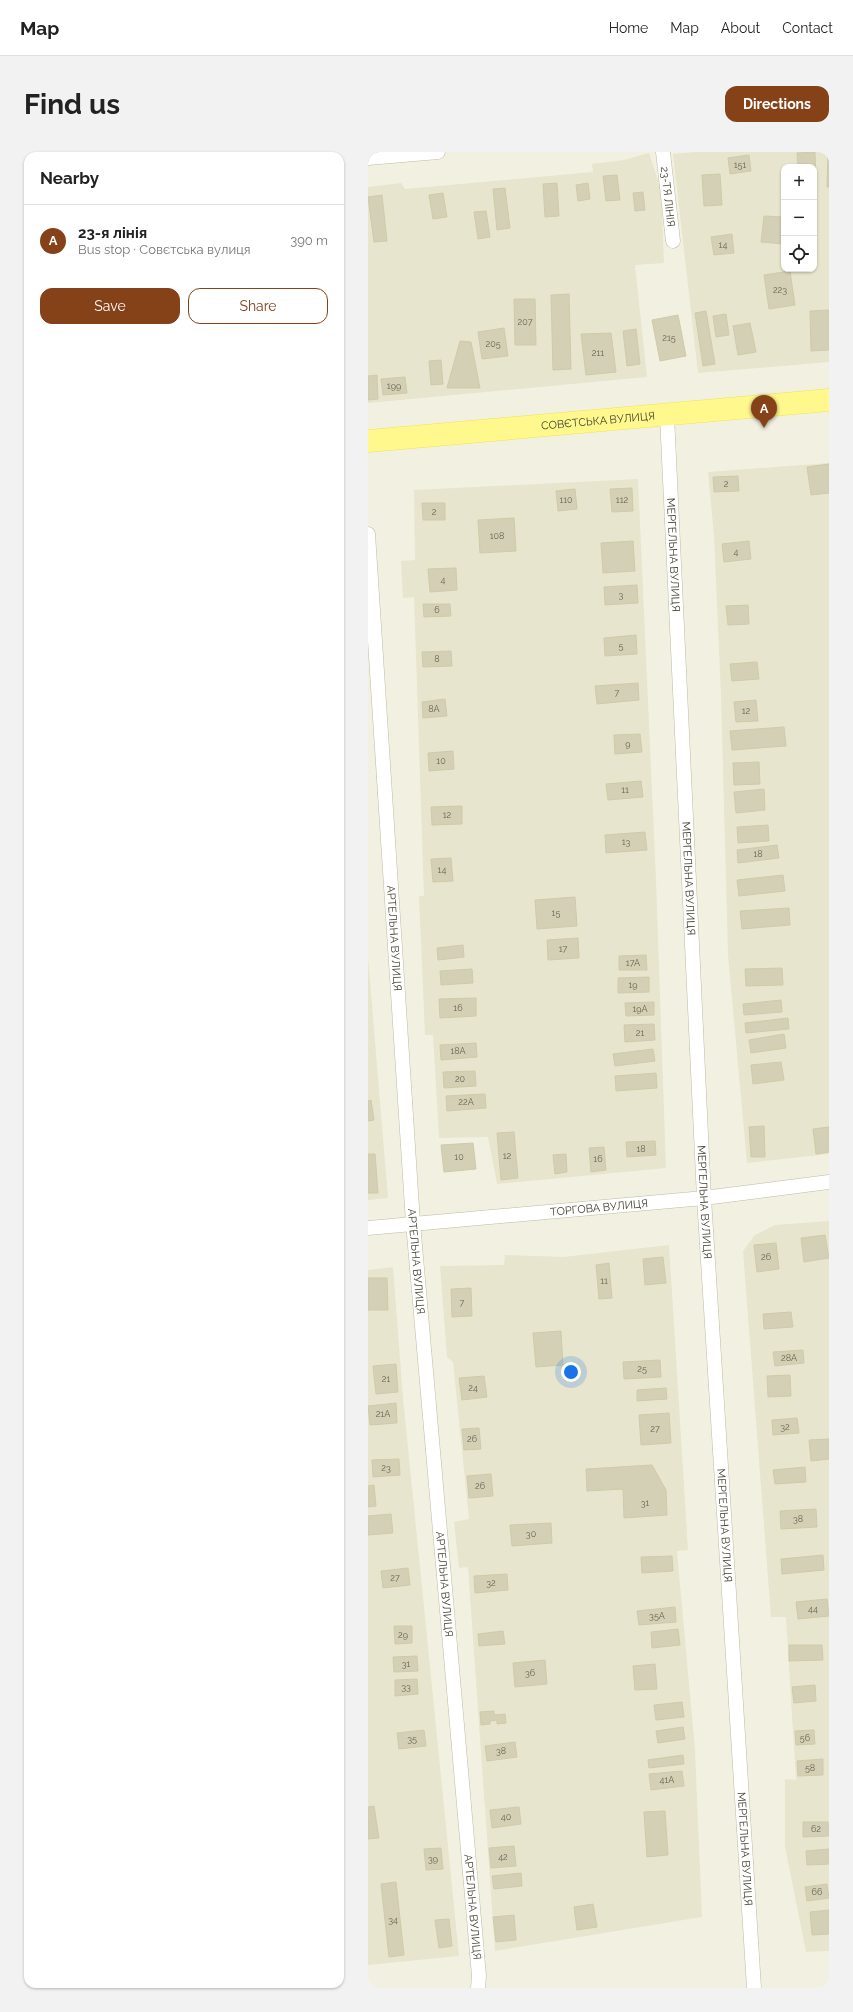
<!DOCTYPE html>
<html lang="en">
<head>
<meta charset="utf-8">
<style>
	:root { --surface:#fff; --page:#f2f2f2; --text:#222; --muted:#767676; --line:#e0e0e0; --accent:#854118 }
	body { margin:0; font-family:Raleway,sans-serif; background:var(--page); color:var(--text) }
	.controls { position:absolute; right:12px; top:12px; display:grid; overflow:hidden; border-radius:8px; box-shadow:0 1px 3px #0004 }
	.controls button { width:36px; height:36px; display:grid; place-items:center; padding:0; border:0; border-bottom:1px solid var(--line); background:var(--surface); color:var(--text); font:20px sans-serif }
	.you { position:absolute; left:203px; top:1220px; width:14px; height:14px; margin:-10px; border:3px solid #fff; border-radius:50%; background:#1a73e8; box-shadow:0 0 0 6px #1a73e833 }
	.badge { display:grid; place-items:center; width:26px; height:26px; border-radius:50%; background:var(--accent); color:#fff; font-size:13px; font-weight:700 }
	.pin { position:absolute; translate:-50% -33px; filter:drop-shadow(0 1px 2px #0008) }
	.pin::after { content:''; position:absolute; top:21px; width:14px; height:12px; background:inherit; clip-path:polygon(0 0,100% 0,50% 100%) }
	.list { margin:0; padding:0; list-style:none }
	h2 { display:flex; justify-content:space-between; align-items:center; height:52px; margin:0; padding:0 16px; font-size:17px }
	h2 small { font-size:13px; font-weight:400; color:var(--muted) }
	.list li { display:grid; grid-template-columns:26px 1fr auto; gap:12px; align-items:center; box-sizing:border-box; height:72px; padding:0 16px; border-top:1px solid var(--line) }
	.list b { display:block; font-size:15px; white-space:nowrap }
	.list p { margin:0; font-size:13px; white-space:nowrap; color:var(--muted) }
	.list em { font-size:13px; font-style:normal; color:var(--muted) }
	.actions { display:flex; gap:8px; padding:12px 16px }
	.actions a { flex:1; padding:9px 0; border:1px solid var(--accent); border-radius:12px; text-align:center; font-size:14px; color:var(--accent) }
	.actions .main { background:var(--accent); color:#fff }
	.icon { flex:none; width:22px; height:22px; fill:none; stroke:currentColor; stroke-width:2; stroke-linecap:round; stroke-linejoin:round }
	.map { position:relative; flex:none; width:461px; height:1836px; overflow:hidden; border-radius:12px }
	header { display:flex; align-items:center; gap:24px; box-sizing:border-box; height:56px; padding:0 20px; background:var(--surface); border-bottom:1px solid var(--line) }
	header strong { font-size:19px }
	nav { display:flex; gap:22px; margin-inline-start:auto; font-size:14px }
	.intro { display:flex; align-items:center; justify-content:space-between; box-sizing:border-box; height:96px; padding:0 24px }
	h1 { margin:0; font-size:28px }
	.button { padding:10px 18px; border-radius:12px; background:var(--accent); color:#fff; font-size:14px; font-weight:700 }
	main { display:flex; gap:24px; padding:0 24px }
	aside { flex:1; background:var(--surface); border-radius:12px; box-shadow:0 1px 3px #0004 }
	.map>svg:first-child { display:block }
	.residential { fill:#e7e5ce; fill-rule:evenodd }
	.building { fill:#d4d0b5; stroke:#d0caa8 }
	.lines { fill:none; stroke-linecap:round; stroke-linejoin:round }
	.minor-casing { stroke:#bebba3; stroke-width:15 }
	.primary-casing { stroke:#eee353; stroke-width:23 }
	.minor { stroke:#fff; stroke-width:14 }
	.primary { stroke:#fff98d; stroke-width:22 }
	.labels { text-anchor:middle; stroke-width:3; stroke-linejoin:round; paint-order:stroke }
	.number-label { font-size:9px; fill:#686552 }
	.street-label { font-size:11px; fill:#444131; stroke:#fff }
</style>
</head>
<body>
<header>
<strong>Map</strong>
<nav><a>Home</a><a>Map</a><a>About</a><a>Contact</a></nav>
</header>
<div class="intro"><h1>Find us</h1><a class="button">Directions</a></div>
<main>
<aside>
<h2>Nearby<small></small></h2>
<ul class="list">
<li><span class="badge">A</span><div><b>23-я лінія</b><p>Bus stop · Совєтська вулиця</p></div><em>390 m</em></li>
</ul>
<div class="actions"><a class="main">Save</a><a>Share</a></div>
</aside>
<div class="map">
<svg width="461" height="1836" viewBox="0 0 461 1836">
	<rect width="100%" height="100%" fill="#f2f1e1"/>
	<g class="residential">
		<path d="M328 0H461V210L330 221 305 2ZM416 15H446V117H416Z"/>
		<polygon points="281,1 293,38 296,111 267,113 279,225 0,251 0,35 33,31 37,37 225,20 224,12 256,8"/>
		<polygon points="461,311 461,1002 379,1011 360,803 353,544 346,384 340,320"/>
		<polygon points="270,327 288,728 298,1016 129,1032 120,985 71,986 65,883 57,883 51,744 56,744 46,445 35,446 33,409 47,408 46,338"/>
		<polygon points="0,805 20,1046 0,1048"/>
		<polygon points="461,1069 461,1799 438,1800 417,1695 417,1627 428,1628 418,1465 403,1465 375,1099 387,1083 407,1073"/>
		<polygon points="301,1093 320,1398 309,1399 327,1598 334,1765 127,1799 100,1415 91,1416 86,1370 101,1367 85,1210 79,1205 72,1114 136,1113 137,1103 195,1105"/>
		<polygon points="25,1115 35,1246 91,1804 0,1813 0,1118"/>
	</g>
	<g class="building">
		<polygon points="447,0 448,28 446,28 446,15 430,15 429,1"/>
		<polygon points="460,0 461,0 461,35 459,35"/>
		<polygon points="381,3 383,19 362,22 360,6"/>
		<polygon points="352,22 354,53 336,54 334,23"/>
		<polygon points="249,23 252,48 238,49 235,24"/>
		<polygon points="189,31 191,64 177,65 175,32"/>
		<polygon points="220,31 222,47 210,49 208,33"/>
		<polygon points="137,36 142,76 129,78 125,37"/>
		<polygon points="275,40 277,58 267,59 265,41"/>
		<polygon points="75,41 79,65 65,67 61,43"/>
		<polygon points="14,43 19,89 6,90 0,45"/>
		<polygon points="118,59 122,85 110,87 106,60"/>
		<polygon points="396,64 416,65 416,92 393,90"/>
		<polygon points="364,82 366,101 346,103 343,85"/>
		<polygon points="422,119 427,153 401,157 396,123"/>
		<polygon points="201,142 203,217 185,218 183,143"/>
		<polygon points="146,147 167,147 168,193 147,193"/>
		<polygon points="461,158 461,198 443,199 442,159"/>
		<polygon points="338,159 347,212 335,214 327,161"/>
		<polygon points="358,162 361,183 348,185 345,164"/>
		<polygon points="310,163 318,204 292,209 284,168"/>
		<polygon points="382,171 388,200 370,203 365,174"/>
		<polygon points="136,176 140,204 114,207 110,180"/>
		<polygon points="268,177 272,212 259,214 255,179"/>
		<polygon points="243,181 248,220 218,223 213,182"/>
		<polygon points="92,189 103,190 112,236 79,236"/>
		<polygon points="73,208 75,232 63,233 61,209"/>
		<polygon points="9,223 10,247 0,248 0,224"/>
		<polygon points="37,225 39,241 15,243 13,227"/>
		<polygon points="461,312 461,341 443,343 439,315"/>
		<polygon points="370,324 371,339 346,340 345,325"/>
		<polygon points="264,336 265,359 244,360 242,337"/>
		<polygon points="207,337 209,357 190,359 188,339"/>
		<polygon points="54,351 77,351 77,368 55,368"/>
		<polygon points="146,366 148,399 112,401 110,368"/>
		<polygon points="265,389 267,419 235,421 233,391"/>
		<polygon points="381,389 383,407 356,410 354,392"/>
		<polygon points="88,416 89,438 62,440 60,417"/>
		<polygon points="269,433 270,451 237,453 236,435"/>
		<polygon points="55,452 82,452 83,464 56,465"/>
		<polygon points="380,453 381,472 360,473 358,454"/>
		<polygon points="268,483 269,502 237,504 236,486"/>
		<polygon points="83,499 84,514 55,515 54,500"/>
		<polygon points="389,510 391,527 364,529 362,512"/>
		<polygon points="270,531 271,548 229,552 227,534"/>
		<polygon points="77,547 79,564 55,566 54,550"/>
		<polygon points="388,548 390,569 368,570 366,550"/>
		<polygon points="416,575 418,594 364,598 362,579"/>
		<polygon points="272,582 274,600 247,602 246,583"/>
		<polygon points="85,599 86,617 61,619 60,601"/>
		<polygon points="391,610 392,632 366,633 365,611"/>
		<polygon points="273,629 275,645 240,648 238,632"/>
		<polygon points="396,637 397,658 368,661 366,640"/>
		<polygon points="94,654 94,672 64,673 63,655"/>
		<polygon points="400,673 401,689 370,691 369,675"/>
		<polygon points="277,680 279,698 238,701 237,683"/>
		<polygon points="409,693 411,706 370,711 369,698"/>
		<polygon points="83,706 85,729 65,730 63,707"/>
		<polygon points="415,723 417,739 371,744 369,728"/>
		<polygon points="207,745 209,774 169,777 167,748"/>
		<polygon points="421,756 422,773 374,777 372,759"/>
		<polygon points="210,786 211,806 180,808 179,788"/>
		<polygon points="95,793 96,805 70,808 69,796"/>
		<polygon points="278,803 279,818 251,818 251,804"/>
		<polygon points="414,816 415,833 378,834 377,817"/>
		<polygon points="104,817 105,831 73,833 72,819"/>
		<polygon points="281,825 281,840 250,841 250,826"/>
		<polygon points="108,846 108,864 72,866 71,847"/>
		<polygon points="413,848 414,860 376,863 375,852"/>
		<polygon points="286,850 286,863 258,864 257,851"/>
		<polygon points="420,866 421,877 378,881 377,871"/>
		<polygon points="286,872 287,888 257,890 256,873"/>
		<polygon points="416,882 418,896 383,901 381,888"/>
		<polygon points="108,891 109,905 73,908 72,893"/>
		<polygon points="285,897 287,909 247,914 245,902"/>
		<polygon points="413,910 416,928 385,932 383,913"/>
		<polygon points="107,919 108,934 76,936 75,920"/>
		<polygon points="288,921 289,936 248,939 247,924"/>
		<polygon points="117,942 118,956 79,959 78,944"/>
		<polygon points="3,948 6,968 0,969 0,949"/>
		<polygon points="396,974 397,1005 383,1005 381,975"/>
		<polygon points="461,975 461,1000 448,1002 445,977"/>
		<polygon points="146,980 150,1026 133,1028 129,981"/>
		<polygon points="287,989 288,1003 259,1005 258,990"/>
		<polygon points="105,991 108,1017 76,1020 73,993"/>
		<polygon points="236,995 238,1018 223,1020 221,996"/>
		<polygon points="0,1002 7,1002 10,1041 0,1041"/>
		<polygon points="198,1002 199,1020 187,1022 185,1003"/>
		<polygon points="457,1083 461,1106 436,1110 433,1086"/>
		<polygon points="408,1091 411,1117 389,1120 386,1093"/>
		<polygon points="295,1105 298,1131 277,1133 275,1107"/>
		<polygon points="241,1111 244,1146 231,1147 228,1113"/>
		<polygon points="0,1126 19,1126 20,1158 0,1158"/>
		<polygon points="103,1136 104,1164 84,1165 83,1137"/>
		<polygon points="423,1160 425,1175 396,1177 395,1162"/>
		<polygon points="193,1179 195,1213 168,1215 165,1181"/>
		<polygon points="435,1198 436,1211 407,1214 405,1200"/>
		<polygon points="292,1208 293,1225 256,1227 255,1210"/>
		<polygon points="28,1212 30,1240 8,1242 5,1214"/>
		<polygon points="422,1223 423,1244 400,1245 399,1224"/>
		<polygon points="116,1224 119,1245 94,1248 91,1226"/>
		<polygon points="298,1236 299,1247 269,1249 269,1238"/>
		<polygon points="28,1251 29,1271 2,1273 0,1254"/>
		<polygon points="301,1261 303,1291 273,1293 271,1263"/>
		<polygon points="429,1266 431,1281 405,1283 404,1268"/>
		<polygon points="111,1276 113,1297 96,1298 94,1277"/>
		<polygon points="461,1287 461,1307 443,1309 441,1288"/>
		<polygon points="31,1307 32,1323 5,1325 4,1308"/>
		<polygon points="284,1313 298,1338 299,1363 256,1366 255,1337 219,1339 218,1317"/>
		<polygon points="437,1315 438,1330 407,1332 405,1318"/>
		<polygon points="123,1322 125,1344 101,1346 99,1324"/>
		<polygon points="6,1333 8,1354 0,1355 0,1334"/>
		<polygon points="448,1357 449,1375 413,1377 412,1359"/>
		<polygon points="23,1362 25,1381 0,1383 0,1364"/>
		<polygon points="183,1371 184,1391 144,1394 142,1373"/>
		<polygon points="455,1403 456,1418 414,1422 413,1407"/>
		<polygon points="304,1404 305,1419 274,1421 273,1405"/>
		<polygon points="40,1416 42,1433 15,1436 13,1419"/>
		<polygon points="139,1422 140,1438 107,1441 106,1424"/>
		<polygon points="459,1447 461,1464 430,1467 428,1450"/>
		<polygon points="307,1455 308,1470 271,1473 269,1459"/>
		<polygon points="26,1474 44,1474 44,1491 27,1492"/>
		<polygon points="310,1477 312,1493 284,1496 283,1480"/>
		<polygon points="135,1479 137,1492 111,1494 110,1482"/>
		<polygon points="421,1493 454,1493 455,1508 421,1509"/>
		<polygon points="49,1504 50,1519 26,1520 25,1505"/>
		<polygon points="177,1508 179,1532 147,1535 145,1511"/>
		<polygon points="287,1512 289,1537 267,1538 265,1514"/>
		<polygon points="49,1527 50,1542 27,1544 27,1528"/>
		<polygon points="447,1533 448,1549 426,1551 424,1535"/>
		<polygon points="314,1550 316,1565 288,1568 286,1553"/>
		<polygon points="126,1559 126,1563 137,1562 138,1571 129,1572 129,1568 122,1569 122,1572 113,1573 112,1560"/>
		<polygon points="315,1575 317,1587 290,1591 288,1579"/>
		<polygon points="56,1578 58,1594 31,1597 29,1581"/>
		<polygon points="446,1578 447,1592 428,1593 427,1579"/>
		<polygon points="147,1590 149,1605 119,1609 117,1594"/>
		<polygon points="315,1603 316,1612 281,1616 280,1608"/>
		<polygon points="455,1607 455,1623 430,1624 429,1609"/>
		<polygon points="314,1619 316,1634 283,1638 281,1622"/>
		<polygon points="6,1654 11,1686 0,1687 0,1655"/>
		<polygon points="151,1655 153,1672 124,1676 122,1658"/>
		<polygon points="297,1659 300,1703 279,1705 276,1660"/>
		<polygon points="435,1670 460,1670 461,1684 435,1685"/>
		<polygon points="146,1694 148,1714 123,1716 121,1696"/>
		<polygon points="73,1696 75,1717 58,1718 56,1697"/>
		<polygon points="461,1697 461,1712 439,1713 438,1699"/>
		<polygon points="153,1721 154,1734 126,1737 124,1724"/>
		<polygon points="28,1730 36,1803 21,1805 13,1732"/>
		<polygon points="459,1732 461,1746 439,1749 437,1735"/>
		<polygon points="225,1752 229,1775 209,1778 206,1755"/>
		<polygon points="461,1758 461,1782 444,1783 442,1760"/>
		<polygon points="146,1763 148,1788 128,1790 125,1765"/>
		<polygon points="81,1767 84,1794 71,1796 67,1768"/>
	</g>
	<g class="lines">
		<defs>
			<g id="minor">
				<path id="s1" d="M295 0 305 89"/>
				<polyline points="0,6 70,0"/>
				<path id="s2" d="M299 264 336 1046 386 1836"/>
				<path id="s3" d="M0 382 45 1071 111 1824 110 1836"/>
				<path id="s4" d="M0 1076 336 1046 461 1030"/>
			</g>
			<g id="primary">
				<path id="s5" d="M0 289 461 248"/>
			</g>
		</defs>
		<use href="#minor" class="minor-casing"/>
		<use href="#primary" class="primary-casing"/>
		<use href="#minor" class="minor"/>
		<use href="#primary" class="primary"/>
	</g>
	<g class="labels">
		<g class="number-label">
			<text x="372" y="16">151</text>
			<text x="355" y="96">14</text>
			<text x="412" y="141">223</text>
			<text x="157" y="173">207</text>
			<text x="301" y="189">215</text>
			<text x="125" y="195">205</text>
			<text x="230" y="204">211</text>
			<text x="26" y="237">199</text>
			<text x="358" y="335">2</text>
			<text x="198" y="351">110</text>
			<text x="254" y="351">112</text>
			<text x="66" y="363">2</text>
			<text x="129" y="387">108</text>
			<text x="368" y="403">4</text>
			<text x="75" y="431">4</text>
			<text x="253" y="446">3</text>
			<text x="69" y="461">6</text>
			<text x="253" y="497">5</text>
			<text x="69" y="510">8</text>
			<text x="249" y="544">7</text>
			<text x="66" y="560">8А</text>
			<text x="378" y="562">12</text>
			<text x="260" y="595">9</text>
			<text x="73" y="612">10</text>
			<text x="257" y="641">11</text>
			<text x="79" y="666">12</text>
			<text x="258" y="693">13</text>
			<text x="390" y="705">18</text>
			<text x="74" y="721">14</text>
			<text x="188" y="764">15</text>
			<text x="195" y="800">17</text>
			<text x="265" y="814">17А</text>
			<text x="265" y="836">19</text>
			<text x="90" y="859">16</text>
			<text x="272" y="860">19А</text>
			<text x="272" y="884">21</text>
			<text x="90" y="902">18А</text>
			<text x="92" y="930">20</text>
			<text x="98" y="953">22А</text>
			<text x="273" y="1000">18</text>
			<text x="139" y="1007">12</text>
			<text x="91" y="1008">10</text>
			<text x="230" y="1010">16</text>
			<text x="398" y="1108">26</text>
			<text x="236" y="1132">11</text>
			<text x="94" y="1154">7</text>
			<text x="421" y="1209">28А</text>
			<text x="274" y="1220">25</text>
			<text x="18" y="1230">21</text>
			<text x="105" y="1239">24</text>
			<text x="15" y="1265">21А</text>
			<text x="417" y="1278">32</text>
			<text x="287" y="1280">27</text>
			<text x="104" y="1290">26</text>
			<text x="18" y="1319">23</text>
			<text x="112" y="1337">26</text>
			<text x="277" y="1354">31</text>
			<text x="430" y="1370">38</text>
			<text x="163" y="1385">30</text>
			<text x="27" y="1429">27</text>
			<text x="123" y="1434">32</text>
			<text x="445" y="1460">44</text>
			<text x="289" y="1467">35А</text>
			<text x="35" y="1486">29</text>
			<text x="38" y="1515">31</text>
			<text x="162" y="1524">36</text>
			<text x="38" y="1538">33</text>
			<text x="437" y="1589">56</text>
			<text x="44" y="1590">35</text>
			<text x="133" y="1602">38</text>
			<text x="442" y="1619">58</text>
			<text x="299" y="1631">41А</text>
			<text x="138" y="1668">40</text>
			<text x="448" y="1680">62</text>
			<text x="135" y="1708">42</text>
			<text x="65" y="1710">39</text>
			<text x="449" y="1743">66</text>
			<text x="25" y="1771">34</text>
		</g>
		<g class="street-label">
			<text dy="4" stroke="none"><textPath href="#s1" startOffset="45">23-ТЯ ЛІНІЯ</textPath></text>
			<text dy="4" stroke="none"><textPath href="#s5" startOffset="231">СОВЄТСЬКА ВУЛИЦЯ</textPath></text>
			<text dy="4" stroke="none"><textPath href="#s2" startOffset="139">МЕРГЕЛЬНА ВУЛИЦЯ</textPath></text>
			<text dy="4" stroke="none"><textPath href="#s2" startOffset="463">МЕРГЕЛЬНА ВУЛИЦЯ</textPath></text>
			<text dy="4" stroke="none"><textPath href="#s3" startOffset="405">АРТЕЛЬНА ВУЛИЦЯ</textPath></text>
			<text dy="4" stroke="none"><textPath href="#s2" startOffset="787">МЕРГЕЛЬНА ВУЛИЦЯ</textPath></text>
			<text dy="4" stroke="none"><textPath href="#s4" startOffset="232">ТОРГОВА ВУЛИЦЯ</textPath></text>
			<text dy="4" stroke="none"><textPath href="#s3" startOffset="729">АРТЕЛЬНА ВУЛИЦЯ</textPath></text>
			<text dy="4" stroke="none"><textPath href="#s2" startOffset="1111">МЕРГЕЛЬНА ВУЛИЦЯ</textPath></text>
			<text dy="4" stroke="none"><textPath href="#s3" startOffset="1053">АРТЕЛЬНА ВУЛИЦЯ</textPath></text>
			<text dy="4" stroke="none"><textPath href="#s2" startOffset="1435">МЕРГЕЛЬНА ВУЛИЦЯ</textPath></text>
			<text dy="4" stroke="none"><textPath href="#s3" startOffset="1377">АРТЕЛЬНА ВУЛИЦЯ</textPath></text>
		</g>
	</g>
</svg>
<div class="controls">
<button>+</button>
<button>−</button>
<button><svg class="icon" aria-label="locate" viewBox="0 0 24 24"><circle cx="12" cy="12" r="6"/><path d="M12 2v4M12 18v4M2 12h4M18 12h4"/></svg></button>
</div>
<div class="you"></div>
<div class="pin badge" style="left:396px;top:276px">A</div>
</div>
</main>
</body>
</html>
